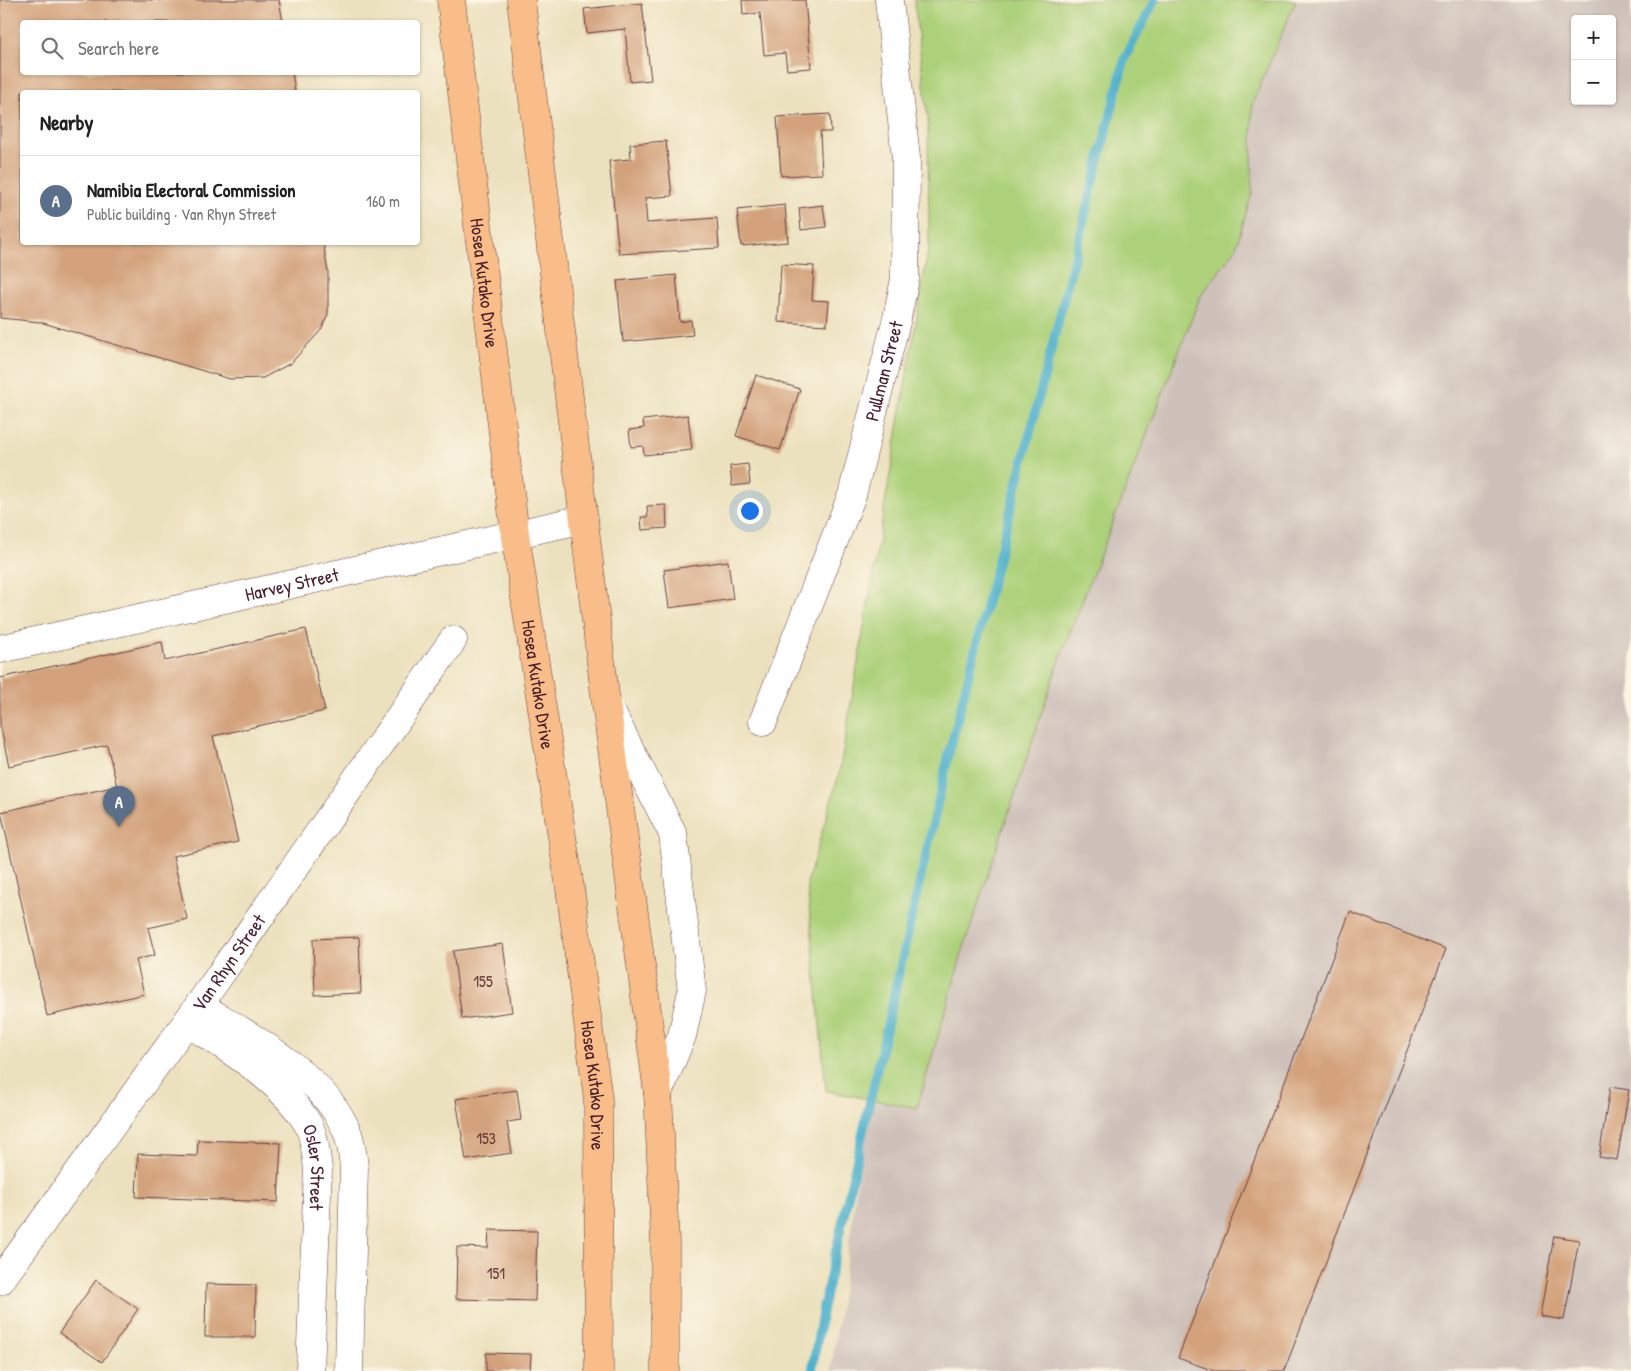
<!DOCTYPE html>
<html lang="en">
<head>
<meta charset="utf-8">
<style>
	:root { --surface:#fff; --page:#f2f2f2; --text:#222; --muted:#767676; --line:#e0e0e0; --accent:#1f6fb2 }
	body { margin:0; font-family:"Patrick Hand",sans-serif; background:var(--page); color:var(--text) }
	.controls { position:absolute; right:15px; top:15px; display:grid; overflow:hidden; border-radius:5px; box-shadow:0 1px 4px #0004 }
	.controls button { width:45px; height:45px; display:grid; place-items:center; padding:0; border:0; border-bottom:1px solid var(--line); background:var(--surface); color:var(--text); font:25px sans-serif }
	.you { position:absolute; left:749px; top:510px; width:18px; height:18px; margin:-12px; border:4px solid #fff; border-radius:50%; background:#1a73e8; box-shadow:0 0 0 8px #1a73e833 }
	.badge { display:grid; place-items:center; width:32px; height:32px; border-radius:50%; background:var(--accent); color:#fff; font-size:16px; font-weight:700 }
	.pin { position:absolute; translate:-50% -41px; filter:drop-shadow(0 1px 2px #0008) }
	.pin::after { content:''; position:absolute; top:26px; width:18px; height:15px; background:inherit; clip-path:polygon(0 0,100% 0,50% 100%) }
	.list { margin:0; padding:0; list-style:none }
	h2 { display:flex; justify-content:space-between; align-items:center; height:65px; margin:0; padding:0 20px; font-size:21px }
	h2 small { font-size:16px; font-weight:400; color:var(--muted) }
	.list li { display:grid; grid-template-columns:32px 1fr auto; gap:15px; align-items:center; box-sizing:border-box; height:90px; padding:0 20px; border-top:1px solid var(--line) }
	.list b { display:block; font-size:19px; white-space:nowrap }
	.list p { margin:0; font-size:16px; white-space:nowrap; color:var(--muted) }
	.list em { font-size:16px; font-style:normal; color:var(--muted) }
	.icon { flex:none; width:28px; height:28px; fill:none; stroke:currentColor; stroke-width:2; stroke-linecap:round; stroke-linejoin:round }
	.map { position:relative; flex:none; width:1631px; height:1371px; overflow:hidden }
	.search { position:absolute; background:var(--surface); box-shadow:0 1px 4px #0004; left:20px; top:20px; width:400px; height:55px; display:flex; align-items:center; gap:12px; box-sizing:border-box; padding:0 18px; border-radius:5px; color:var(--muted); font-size:19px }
	.panel { position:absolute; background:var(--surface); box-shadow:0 1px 4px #0004; left:20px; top:90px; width:400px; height:155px; border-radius:5px }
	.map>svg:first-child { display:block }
	.industrial { fill:#cec1ba; fill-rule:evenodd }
	.green { fill:#add17a; stroke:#7c7852 }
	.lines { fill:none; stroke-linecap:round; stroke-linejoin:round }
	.stream { stroke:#4db1cc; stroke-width:9 }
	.building { fill:#d3a27b }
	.minor-casing { stroke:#623c41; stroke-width:29 }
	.major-casing { stroke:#623c41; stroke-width:29 }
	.minor { stroke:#fff; stroke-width:28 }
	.major { stroke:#f8bd88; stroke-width:28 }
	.labels { text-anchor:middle; stroke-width:5; stroke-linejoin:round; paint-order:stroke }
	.number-label { font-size:16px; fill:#6c403f }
	.street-label { font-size:19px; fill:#4a1f2b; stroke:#fcf5e5 }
</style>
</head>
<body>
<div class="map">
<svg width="1631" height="1371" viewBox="0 0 1631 1371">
	<rect width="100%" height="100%" fill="#fcf5e5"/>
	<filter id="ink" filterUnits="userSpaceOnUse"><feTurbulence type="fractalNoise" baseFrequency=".02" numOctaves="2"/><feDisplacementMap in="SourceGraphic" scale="10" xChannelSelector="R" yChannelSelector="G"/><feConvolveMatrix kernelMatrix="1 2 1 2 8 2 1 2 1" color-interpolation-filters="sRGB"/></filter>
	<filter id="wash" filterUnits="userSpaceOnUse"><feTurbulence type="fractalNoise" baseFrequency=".0096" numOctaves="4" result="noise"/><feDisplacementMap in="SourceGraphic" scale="20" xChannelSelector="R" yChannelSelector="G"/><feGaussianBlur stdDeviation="1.12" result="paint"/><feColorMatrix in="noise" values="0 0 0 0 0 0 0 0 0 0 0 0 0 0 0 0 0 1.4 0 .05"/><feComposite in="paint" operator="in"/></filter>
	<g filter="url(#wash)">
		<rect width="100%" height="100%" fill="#ece1be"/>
		<path class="industrial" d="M1168 0H1631V1371H831L913 784ZM1575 19H1612V101H1575Z"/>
		<polygon class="green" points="914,0 1296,0 1252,104 1252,193 1235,250 1200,297 1059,661 963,950 917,1108 826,1091 807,883 839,774 929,245 928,119"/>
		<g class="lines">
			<polyline class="stream" points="812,1371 823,1307 950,749 1125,58 1155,0"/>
		</g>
		<g id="blocks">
			<g class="building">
				<polygon points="0,0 279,0 283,22 22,22 22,72 292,72 295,92 22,92 22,242 323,242 328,272 328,314 322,329 291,363 263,378 230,379 40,322 0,318"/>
				<polygon points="742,0 805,0 811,68 787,70 785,53 764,55 760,13 743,15"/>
				<polygon points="642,3 651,80 630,82 625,29 587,33 584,9"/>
				<polygon points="830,114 831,132 820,132 822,174 781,176 777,117"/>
				<polygon points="666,141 672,196 645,198 647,223 717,218 719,248 619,254 609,161 631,159 630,144"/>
				<polygon points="785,205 788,242 741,246 737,210"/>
				<polygon points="823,205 826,227 801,230 799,208"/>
				<polygon points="781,264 814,266 812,300 829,301 827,325 778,322"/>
				<polygon points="676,275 680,322 691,320 693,335 623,342 617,281"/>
				<polygon points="756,375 800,389 780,450 736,436"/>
				<polygon points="688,415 692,450 644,455 643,446 631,447 629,430 644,428 643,420"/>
				<polygon points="748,464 750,484 732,486 730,466"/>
				<polygon points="666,505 667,528 642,530 641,517 648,517 647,506"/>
				<polygon points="728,561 733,599 669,608 664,570"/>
				<polygon points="306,629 325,711 213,736 238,842 173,856 187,919 148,928 155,955 136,960 144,994 47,1016 1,812 117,786 107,745 9,766 0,725 0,678 162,642 165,661"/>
				<polygon points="1350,912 1446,949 1284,1371 1214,1371 1178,1358"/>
				<polygon points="359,937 361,993 315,995 313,939"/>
				<polygon points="503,944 512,1012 462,1019 453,951"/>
				<polygon points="1610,1087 1629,1090 1617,1160 1599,1157"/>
				<polygon points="517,1090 521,1120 507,1122 512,1153 466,1160 456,1099"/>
				<polygon points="198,1140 281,1143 278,1202 136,1197 138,1154 197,1156"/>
				<polygon points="489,1230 537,1231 535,1301 456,1299 457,1247 488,1248"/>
				<polygon points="1554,1236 1579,1240 1564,1320 1540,1316"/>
				<polygon points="96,1280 138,1309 102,1362 59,1333"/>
				<polygon points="206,1284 256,1285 255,1337 205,1337"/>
				<polygon points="486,1353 531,1354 530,1371 486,1371"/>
			</g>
		</g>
	</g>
	<g filter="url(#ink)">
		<use href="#blocks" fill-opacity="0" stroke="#623c41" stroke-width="1"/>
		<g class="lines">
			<defs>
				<g id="minor">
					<path id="s1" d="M0 649 584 519"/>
					<polyline points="608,706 673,834 692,991 682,1036 658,1093"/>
					<path id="s2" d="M763 722 852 495 897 318 905 279 906 158 889 0"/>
					<path d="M199 1005C247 1035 317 1071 343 1123 351 1137 352 1152 354 1167L349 1371"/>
					<path id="s3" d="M187 1022C229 1050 281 1079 308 1124 315 1137 316 1155 318 1169L310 1371"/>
					<path id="s4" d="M0 1281 199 1005 453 640"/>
				</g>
				<g id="major">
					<path id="s5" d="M451 0 515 534 570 888 598 1099 599 1371"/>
					<polyline points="521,0 606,703 658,1093 665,1242 665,1371"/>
				</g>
			</defs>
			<use href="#minor" class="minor-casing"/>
			<use href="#major" class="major-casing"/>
			<use href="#minor" class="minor"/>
			<use href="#major" class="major"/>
		</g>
	</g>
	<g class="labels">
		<g class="number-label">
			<text x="483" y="987">155</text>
			<text x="486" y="1144">153</text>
			<text x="496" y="1279">151</text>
		</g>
		<g class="street-label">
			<text dy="7" stroke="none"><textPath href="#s5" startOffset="285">Hosea Kutako Drive</textPath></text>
			<text dy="7" stroke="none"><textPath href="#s2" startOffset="372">Pullman Street</textPath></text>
			<text dy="7" stroke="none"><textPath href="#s1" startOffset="299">Harvey Street</textPath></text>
			<text dy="7" stroke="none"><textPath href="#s5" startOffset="690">Hosea Kutako Drive</textPath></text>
			<text dy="7" stroke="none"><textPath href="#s4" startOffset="392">Van Rhyn Street</textPath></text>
			<text dy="7" stroke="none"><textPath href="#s5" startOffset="1095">Hosea Kutako Drive</textPath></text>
			<text dy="7" stroke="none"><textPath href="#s3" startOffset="204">Osler Street</textPath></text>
		</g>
	</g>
</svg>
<div class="controls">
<button>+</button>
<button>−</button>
</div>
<div class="you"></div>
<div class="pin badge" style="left:119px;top:827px;background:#5c6f8a">A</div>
<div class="search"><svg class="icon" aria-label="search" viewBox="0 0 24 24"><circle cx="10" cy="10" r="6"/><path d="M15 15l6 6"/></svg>Search here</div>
<section class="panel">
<h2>Nearby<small></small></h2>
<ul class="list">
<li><span class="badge" style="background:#5c6f8a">A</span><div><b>Namibia Electoral Commission</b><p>Public building · Van Rhyn Street</p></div><em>160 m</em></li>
</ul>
</section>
</div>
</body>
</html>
